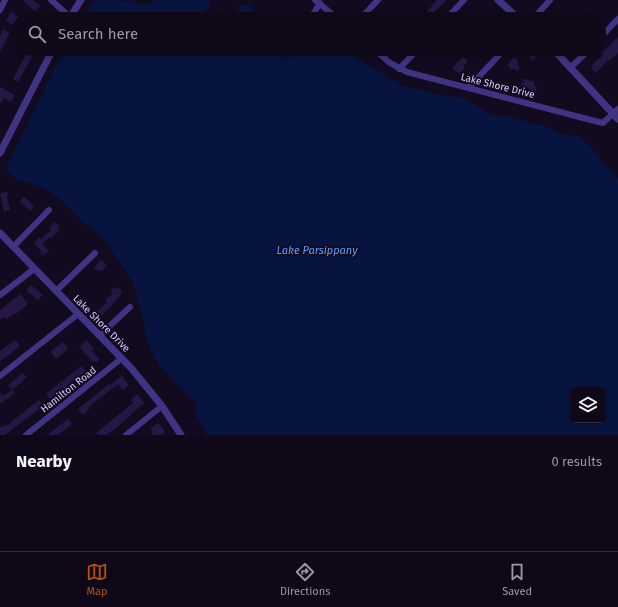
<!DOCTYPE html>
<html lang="en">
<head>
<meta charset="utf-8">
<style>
	:root { --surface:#0e0818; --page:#171121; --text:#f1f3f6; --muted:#9b9aa2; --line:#2e2937; --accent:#b45309 }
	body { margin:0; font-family:"Fira Sans",sans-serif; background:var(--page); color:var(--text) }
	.controls { position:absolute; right:12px; bottom:12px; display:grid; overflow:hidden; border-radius:6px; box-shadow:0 2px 6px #0003 }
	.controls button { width:36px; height:36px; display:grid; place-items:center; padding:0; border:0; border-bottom:1px solid var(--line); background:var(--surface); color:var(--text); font:20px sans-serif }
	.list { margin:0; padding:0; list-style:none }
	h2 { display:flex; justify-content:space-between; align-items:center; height:52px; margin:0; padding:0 16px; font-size:17px }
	h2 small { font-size:13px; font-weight:400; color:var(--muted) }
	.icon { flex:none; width:22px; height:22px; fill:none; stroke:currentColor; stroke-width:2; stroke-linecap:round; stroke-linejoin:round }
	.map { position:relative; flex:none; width:618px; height:435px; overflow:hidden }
	.search { position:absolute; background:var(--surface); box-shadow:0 2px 6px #0003; left:12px; right:12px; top:12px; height:44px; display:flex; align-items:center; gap:10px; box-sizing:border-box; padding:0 14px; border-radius:22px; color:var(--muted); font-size:15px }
	.sheet { height:116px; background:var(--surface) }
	nav { display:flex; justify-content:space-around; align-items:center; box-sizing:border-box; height:56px; border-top:1px solid var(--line); background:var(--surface); font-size:11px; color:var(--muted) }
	nav a { display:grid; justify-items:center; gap:2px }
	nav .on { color:var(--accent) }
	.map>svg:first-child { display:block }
	.water { fill:#06143f; fill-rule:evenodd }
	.building { fill:#251643 }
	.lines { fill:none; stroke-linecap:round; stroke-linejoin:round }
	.minor { stroke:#403383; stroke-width:6 }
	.tertiary { stroke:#403383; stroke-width:7 }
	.labels { text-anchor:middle; stroke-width:4; stroke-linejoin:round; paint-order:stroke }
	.street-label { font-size:10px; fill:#d7cbff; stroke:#120b20 }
	.water-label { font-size:11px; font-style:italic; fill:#599eff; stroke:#120b20 }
</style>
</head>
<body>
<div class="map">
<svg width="618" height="435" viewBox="0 0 618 435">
	<rect width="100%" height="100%" fill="#120b20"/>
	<g class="water">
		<path d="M97 0H120L126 2 130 0 141 5 157 0H207L212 5 204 12 205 19H172L173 14C162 12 153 10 145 19H80Z"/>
		<polygon points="238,5 249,5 264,19 237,19"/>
		<path d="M64 49H276L288 58 296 49H341L354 56 403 86 430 93 463 98 492 115 505 116 548 127 562 134 580 136 618 179V435H206L205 431 194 412 197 405 159 365 147 341 141 310 132 281 106 242 94 230 83 223 60 199 46 190 27 182 18 181 5 169ZM573 390H603V420H573Z"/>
	</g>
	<g class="building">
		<polygon points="23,0 33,0 40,6 35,12"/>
		<polygon points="437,0 447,0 433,13 434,14 429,19 425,19 422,17"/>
		<polygon points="217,11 230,14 229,19 215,19"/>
		<polygon points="11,12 18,16 13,25 6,21"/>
		<polygon points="3,29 9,32 9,34 0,53 0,36"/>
		<polygon points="618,37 618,53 609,61 608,60 596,73 591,69 593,66 592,65 596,60 597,61 603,55 602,53"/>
		<polygon points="29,49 36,49 18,82 13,79"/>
		<polygon points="524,49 536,49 535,51 539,55 533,61 529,57 530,55"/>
		<polygon points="463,57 468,61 463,66 465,68 460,73 459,72 458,73 452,68"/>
		<polygon points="514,57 519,62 517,64 520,67 517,71 513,68 512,70 507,65"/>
		<polygon points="520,78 535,82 534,86 537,87 536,93 529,91 530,88 521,86 522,82 525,82"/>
		<polygon points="0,87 15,95 11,102 4,98 0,105"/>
		<polygon points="8,192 7,196 10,210 4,212 0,193"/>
		<polygon points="24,196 34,207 30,211 20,201"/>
		<polygon points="55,222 59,226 58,228 60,230 51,238 50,237 42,244 49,251 43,256 40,253 41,251 34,243 39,237 41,239 51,230 49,228"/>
		<polygon points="100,260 101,261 102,260 107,265 101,272 100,270 98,271 94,268"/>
		<polygon points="31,285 43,295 38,300 26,290"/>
		<polygon points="114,287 116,289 118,287 122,292 120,294 121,295 101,317 96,312 107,302 105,300 113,293 111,291"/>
		<polygon points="19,295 21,295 28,304 16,314 15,313 6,319 4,317 0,320 0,310"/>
		<polygon points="15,340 20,346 12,352 12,353 0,361 0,351"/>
		<polygon points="87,340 94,349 92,351 100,360 96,363 94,361 92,361 79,347"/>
		<polygon points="63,342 68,349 56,359 51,353 52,352 51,351"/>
		<polygon points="81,366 86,371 50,399 46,394"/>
		<polygon points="23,373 27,377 12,390 8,385"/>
		<polygon points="122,376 129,385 123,390 118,384 89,407 90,408 83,415 78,409 109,384 110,385"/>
		<polygon points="12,390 15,393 0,404 0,392 3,396"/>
		<polygon points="137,394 144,403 114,430 106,435 98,435 96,433 133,403 131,400"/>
		<polygon points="39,400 44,405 5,435 0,435 0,428 5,425 6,426"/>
		<polygon points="68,419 72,424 58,435 47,435"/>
		<polygon points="157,423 159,425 160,424 165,432 161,435 150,435 153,432 150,429"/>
	</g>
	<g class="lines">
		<g class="minor">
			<polyline points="51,0 70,17"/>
			<polyline points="315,0 338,19"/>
			<polyline points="0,10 5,0"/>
			<polyline points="310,19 320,3"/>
			<polyline points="360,19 378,0"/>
			<polyline points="446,19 464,0"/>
			<polyline points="533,19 550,0"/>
			<polyline points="599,39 618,19"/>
			<polyline points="374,49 390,63 407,72 595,121 603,123 618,109"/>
			<polyline points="571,67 590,49"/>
			<polyline points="399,69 418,49"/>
			<polyline points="468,88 505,49"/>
			<polyline points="13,247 49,210"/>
			<polyline points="56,291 95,253"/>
			<polyline points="0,295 34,269"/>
			<polyline points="100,335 130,307"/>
			<polyline points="0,376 78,314"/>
			<polyline points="26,435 122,358"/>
			<polyline points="126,435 162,406"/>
		</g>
		<g class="tertiary">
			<polyline points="498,0 519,19"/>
			<polyline points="69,19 81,0"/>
			<polyline points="553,49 618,119"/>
			<polyline points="0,153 53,49"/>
			<polyline points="0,233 132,369 162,406 181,435"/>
		</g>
	</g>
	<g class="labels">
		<g class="street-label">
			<text transform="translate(498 85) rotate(14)" y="4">Lake Shore Drive</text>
			<text transform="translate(102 323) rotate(45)" y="4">Lake Shore Drive</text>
			<text transform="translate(68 389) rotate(-38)" y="4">Hamilton Road</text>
		</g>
		<g class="water-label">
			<text x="317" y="254">Lake Parsippany</text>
		</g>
	</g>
</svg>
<div class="controls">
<button><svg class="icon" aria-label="layers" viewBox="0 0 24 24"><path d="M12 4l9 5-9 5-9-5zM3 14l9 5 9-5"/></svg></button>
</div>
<div class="search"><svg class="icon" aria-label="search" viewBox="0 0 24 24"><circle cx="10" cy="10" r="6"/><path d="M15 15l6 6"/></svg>Search here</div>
</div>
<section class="sheet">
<h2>Nearby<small>0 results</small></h2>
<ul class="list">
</ul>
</section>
<nav>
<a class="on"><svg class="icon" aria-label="map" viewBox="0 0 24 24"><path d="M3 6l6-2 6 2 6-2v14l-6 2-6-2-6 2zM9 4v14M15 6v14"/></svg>Map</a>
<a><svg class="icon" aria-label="directions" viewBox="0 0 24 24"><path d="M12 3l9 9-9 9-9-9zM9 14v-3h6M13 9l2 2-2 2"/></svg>Directions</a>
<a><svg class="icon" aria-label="saved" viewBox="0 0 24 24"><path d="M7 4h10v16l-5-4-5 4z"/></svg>Saved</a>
</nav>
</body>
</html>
